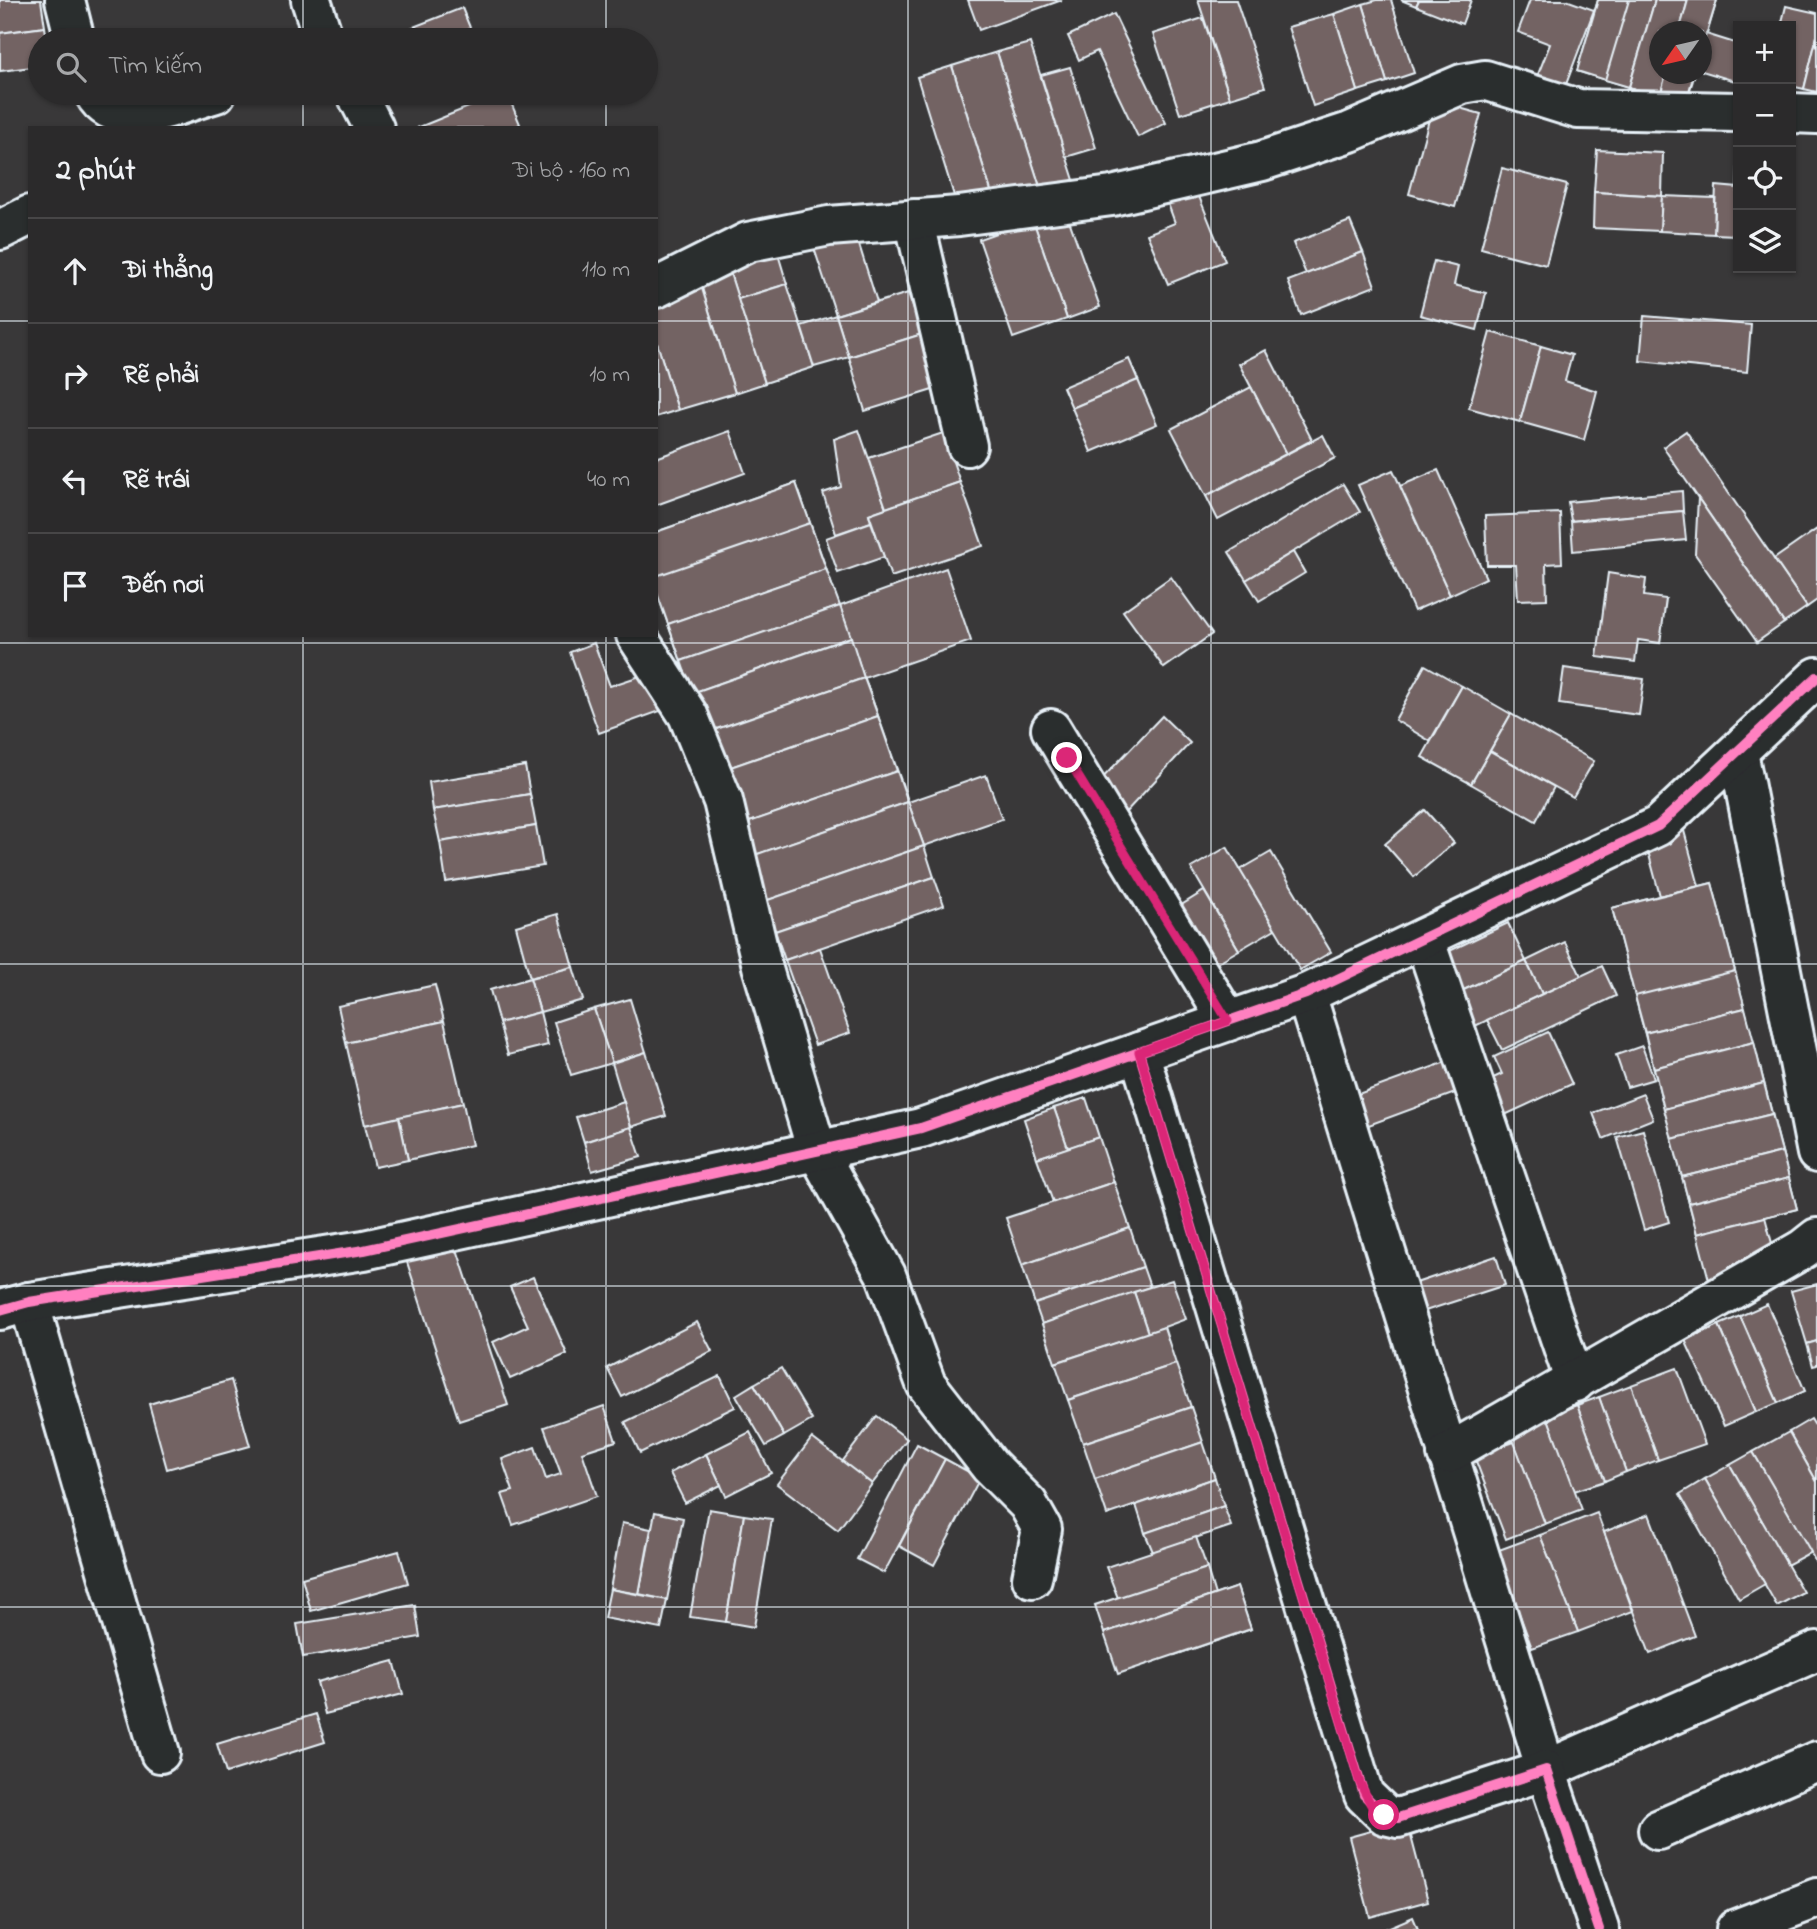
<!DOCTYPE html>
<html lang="vi">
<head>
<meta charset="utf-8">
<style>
	:root { --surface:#2b2a2b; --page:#373637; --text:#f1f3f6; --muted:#a6a7a9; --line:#474647 }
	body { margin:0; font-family:"Indie Flower",sans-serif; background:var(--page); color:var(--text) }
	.controls { position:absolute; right:21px; top:21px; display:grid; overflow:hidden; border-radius:0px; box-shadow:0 2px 5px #0004 }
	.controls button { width:63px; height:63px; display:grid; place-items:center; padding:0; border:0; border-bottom:2px solid var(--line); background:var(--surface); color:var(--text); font:35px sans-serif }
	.compass { position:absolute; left:1649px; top:21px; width:63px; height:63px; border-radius:50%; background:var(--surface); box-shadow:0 2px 5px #0004; rotate:236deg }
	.stop { position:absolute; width:21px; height:21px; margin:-16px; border:5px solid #db2777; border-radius:50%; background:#fff }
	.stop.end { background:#db2777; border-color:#fff; box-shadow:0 2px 7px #0008 }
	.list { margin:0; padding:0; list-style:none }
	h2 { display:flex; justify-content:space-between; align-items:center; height:91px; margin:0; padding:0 28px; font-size:30px }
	h2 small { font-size:23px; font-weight:400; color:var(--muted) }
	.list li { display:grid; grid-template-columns:46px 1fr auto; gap:21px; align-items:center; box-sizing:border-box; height:105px; padding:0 28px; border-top:2px solid var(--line) }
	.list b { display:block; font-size:26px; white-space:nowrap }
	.list em { font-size:23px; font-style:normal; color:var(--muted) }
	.icon { flex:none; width:38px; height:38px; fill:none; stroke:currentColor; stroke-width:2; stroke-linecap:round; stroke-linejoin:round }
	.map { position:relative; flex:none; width:1817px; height:1929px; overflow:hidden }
	.search { position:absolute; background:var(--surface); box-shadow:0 2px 5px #0004; left:28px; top:28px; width:630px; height:77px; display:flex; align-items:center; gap:18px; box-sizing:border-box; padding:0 24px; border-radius:38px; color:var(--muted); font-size:26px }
	.panel { position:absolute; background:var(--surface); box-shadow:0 2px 5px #0004; left:28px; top:126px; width:630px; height:511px; border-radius:0px }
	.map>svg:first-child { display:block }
	.building { fill:#736463; stroke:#e8f1f8; stroke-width:2 }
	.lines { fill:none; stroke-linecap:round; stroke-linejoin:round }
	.street-casing { stroke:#e8f1f8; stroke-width:44 }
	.secondary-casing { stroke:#e8f1f8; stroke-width:44 }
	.street { stroke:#2a2d2e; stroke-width:38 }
	.secondary { stroke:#2a2d2e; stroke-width:38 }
	.cycleway-casing { stroke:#2a2d2e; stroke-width:15 }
	.cycleway { stroke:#ff80c0; stroke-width:10 }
	.route { stroke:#db2777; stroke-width:9 }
	.grid { fill:none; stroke:#e8f1f8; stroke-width:2; stroke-opacity:0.55 }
</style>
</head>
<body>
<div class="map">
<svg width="1817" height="1929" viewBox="0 0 1817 1929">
	<rect width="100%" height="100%" fill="#393839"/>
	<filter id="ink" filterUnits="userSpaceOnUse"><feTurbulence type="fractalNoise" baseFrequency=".0143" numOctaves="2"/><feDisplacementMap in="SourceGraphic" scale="14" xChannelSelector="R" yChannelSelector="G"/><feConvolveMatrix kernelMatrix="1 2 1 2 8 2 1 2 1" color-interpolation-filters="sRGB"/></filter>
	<g filter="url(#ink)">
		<g class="building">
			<polygon points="0,0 41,0 45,27 0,33"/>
			<polygon points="968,0 1062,0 979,30"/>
			<polygon points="1198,0 1236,0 1265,87 1230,98"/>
			<polygon points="1377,0 1391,0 1414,73 1387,82 1363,4"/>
			<polygon points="1401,0 1419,0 1416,6"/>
			<polygon points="1419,0 1471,0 1462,24 1416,6"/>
			<polygon points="1530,0 1566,0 1594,10 1565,87 1537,77 1550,44 1518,32"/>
			<polygon points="1598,0 1629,0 1605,80 1577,71"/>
			<polygon points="1598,0 1717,0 1702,51 1702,32 1660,32 1660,74 1695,74 1685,105 1577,71"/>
			<polygon points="1629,0 1655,0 1629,87 1605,80"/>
			<polygon points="1655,0 1688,0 1679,32 1660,32 1660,74 1666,74 1660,96 1629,87"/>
			<polygon points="1688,0 1717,0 1702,49 1702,32 1679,32"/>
			<polygon points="1363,4 1387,82 1358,91 1334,14"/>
			<polygon points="1786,6 1817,13 1817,36 1804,89 1791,86 1791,26 1781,26"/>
			<polygon points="462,8 475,40 380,40"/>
			<polygon points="1114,14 1166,123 1138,137 1097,51 1079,60 1068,36"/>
			<polygon points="1334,14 1358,91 1313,106 1288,27"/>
			<polygon points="1203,18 1230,98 1180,114 1153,34"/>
			<polygon points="45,27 47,40 40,40 40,66 0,71 0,33"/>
			<polygon points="1706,34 1738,44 1738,82 1702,71 1702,49"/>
			<polygon points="1817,36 1817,92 1804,89"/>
			<polygon points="1030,43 1074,180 1041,190 997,52"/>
			<polygon points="997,52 1041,190 995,204 952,66"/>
			<polygon points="952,66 995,204 960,215 917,77"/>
			<polygon points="1070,67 1096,148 1066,157 1041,75"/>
			<polygon points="1666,74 1694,74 1685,105 1660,96"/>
			<polygon points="503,93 507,93 520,124 513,128 417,128"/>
			<polygon points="1434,101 1481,114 1455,207 1409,194"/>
			<polygon points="1597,150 1663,153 1662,196 1594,192"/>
			<polygon points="1738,164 1738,224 1736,224"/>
			<polygon points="1502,168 1567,185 1546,265 1481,248"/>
			<polygon points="1716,186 1738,188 1736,235 1714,234"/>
			<polygon points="1196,189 1225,261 1168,284 1147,234 1175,223 1167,201"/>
			<polygon points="1594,192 1662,196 1660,231 1593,228"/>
			<polygon points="1662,196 1715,198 1714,234 1660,231"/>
			<polygon points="1065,209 1100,307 1067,319 1033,220"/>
			<polygon points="1033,220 1067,319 1013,338 979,239"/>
			<polygon points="1350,221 1363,252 1306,274 1293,243"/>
			<polygon points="856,235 877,302 836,315 814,248"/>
			<polygon points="1363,252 1375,286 1301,315 1288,281"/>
			<polygon points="778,254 787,284 738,299 729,270"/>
			<polygon points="1434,261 1458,267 1454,285 1486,293 1477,330 1420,315"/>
			<polygon points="729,270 765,383 735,393 699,279"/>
			<polygon points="699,279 735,393 678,410 656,340 656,293"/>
			<polygon points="787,284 814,367 765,383 738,299"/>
			<polygon points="908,293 922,334 849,357 836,315"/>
			<polygon points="836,315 849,357 814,367 801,326"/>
			<polygon points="1644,316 1751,325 1747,372 1640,361"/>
			<polygon points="1490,332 1541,346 1520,422 1469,408"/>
			<polygon points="922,334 939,388 865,411 849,357"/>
			<polygon points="656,340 678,410 656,417"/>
			<polygon points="1541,346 1572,355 1565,381 1597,391 1584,440 1520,422"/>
			<polygon points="1266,350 1312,440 1286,454 1239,364"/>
			<polygon points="1129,359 1138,380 1072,408 1063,387"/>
			<polygon points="1138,380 1157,424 1091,452 1072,408"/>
			<polygon points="1251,387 1286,454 1206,496 1171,429"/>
			<polygon points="859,430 886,508 869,514 871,522 836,534 823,493 841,487 834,439"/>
			<polygon points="730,431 745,473 656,505 656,458"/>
			<polygon points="1686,431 1807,607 1784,623 1663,447"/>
			<polygon points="943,433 960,482 886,508 869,458"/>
			<polygon points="1323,435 1335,458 1218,520 1206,496"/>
			<polygon points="1393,470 1450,595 1414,611 1358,485"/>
			<polygon points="1438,470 1486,578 1450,595 1400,486"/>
			<polygon points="960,482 983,546 891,577 869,514"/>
			<polygon points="796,483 810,523 656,576 656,532"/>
			<polygon points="796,483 924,846 765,901 656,590 656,532"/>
			<polygon points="1343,484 1360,512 1246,580 1229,552"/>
			<polygon points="1682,491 1683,511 1571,521 1568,502"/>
			<polygon points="1698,498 1784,623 1757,642 1695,554"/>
			<polygon points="1683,511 1686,540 1573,551 1571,521"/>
			<polygon points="1560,513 1562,563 1546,564 1547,599 1518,600 1516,565 1487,565 1485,516"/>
			<polygon points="871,522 884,557 838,573 826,538"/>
			<polygon points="810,523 826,569 668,624 656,590 656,576"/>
			<polygon points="1817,529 1817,600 1807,607 1774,559"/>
			<polygon points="1293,552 1305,573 1259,601 1246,580"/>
			<polygon points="946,568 971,641 864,678 840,606"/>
			<polygon points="826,569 840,606 681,661 668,624"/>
			<polygon points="1608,573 1646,579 1644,596 1666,599 1660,643 1638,640 1635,662 1597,657"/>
			<polygon points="1171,577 1212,634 1164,668 1123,611"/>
			<polygon points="840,606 851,637 692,693 681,661"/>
			<polygon points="851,637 864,678 705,733 692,693"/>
			<polygon points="594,643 610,686 649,673 663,710 599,733 570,652"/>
			<polygon points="1425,665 1462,686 1430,741 1395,720"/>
			<polygon points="1564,668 1644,679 1639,715 1559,704"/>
			<polygon points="864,678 878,716 719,771 705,733"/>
			<polygon points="1462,686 1511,714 1471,784 1422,757"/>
			<polygon points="1511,714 1594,761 1573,797 1490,751"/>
			<polygon points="878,716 897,771 738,826 719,771"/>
			<polygon points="1162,716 1190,743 1124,814 1094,787"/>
			<polygon points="1490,751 1554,787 1536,821 1471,784"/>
			<polygon points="525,766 530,794 433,810 429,782"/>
			<polygon points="897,771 908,802 749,857 738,826"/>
			<polygon points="986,775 1002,819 924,846 908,802"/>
			<polygon points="530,794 536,826 440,842 433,810"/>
			<polygon points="908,802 924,846 765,901 749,857"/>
			<polygon points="1425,810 1454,843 1414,877 1385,844"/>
			<polygon points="536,826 543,866 446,882 440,842"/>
			<polygon points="1683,827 1699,886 1660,896 1644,836"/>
			<polygon points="924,846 934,877 775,931 765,901"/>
			<polygon points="1227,847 1275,929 1239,950 1191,868"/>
			<polygon points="1271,852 1331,952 1300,970 1240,870"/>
			<polygon points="934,877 944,905 785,960 775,931"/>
			<polygon points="1712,883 1735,971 1635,996 1612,908"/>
			<polygon points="1712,883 1797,1209 1697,1234 1612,908"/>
			<polygon points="1204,891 1239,950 1210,967 1175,909"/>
			<polygon points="558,914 573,967 530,978 516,926"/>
			<polygon points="1508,923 1526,961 1455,994 1437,957"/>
			<polygon points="1565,942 1581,976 1542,994 1526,961"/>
			<polygon points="820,948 850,1033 815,1045 785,960"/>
			<polygon points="1526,961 1542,994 1471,1028 1455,994"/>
			<polygon points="1602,966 1616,996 1502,1050 1487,1020"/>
			<polygon points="573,967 583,1000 540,1012 530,978"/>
			<polygon points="1735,971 1745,1008 1645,1033 1635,996"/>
			<polygon points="530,978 540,1012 499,1023 490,990"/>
			<polygon points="435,985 444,1021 346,1043 338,1006"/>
			<polygon points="630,999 646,1052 612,1063 594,1009"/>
			<polygon points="1745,1008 1754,1042 1654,1068 1645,1033"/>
			<polygon points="594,1009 612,1063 571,1075 554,1022"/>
			<polygon points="540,1012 548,1045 508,1055 499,1023"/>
			<polygon points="444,1021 463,1103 365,1125 346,1043"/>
			<polygon points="1548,1032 1572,1084 1494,1120 1478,1085 1502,1074 1494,1057"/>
			<polygon points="1754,1042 1764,1083 1664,1109 1654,1068"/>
			<polygon points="1642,1046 1654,1079 1627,1087 1616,1055"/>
			<polygon points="646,1052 666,1116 631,1127 612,1063"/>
			<polygon points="1446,1062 1458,1092 1358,1129 1347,1098"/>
			<polygon points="1764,1083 1772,1114 1672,1139 1664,1109"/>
			<polygon points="1643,1094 1653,1119 1603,1139 1593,1113"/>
			<polygon points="1086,1098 1099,1137 1068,1148 1054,1108"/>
			<polygon points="624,1102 631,1127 584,1142 576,1117"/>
			<polygon points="463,1103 472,1145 408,1160 399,1117"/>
			<polygon points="1054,1108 1068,1148 1037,1158 1024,1119"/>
			<polygon points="1772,1114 1782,1152 1682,1177 1672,1139"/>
			<polygon points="399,1117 408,1160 375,1167 365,1125"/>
			<polygon points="631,1127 641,1157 592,1171 584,1142"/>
			<polygon points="1643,1130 1669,1222 1644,1230 1617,1137"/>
			<polygon points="1099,1137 1114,1182 1053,1202 1037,1158"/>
			<polygon points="1782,1152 1789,1178 1689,1203 1682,1177"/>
			<polygon points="1789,1178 1797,1209 1697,1234 1689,1203"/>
			<polygon points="1114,1182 1130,1228 1022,1265 1006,1218"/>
			<polygon points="1765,1217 1777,1262 1709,1280 1697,1234"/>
			<polygon points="1130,1228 1143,1267 1035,1304 1022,1265"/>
			<polygon points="453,1237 508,1405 459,1421 404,1253"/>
			<polygon points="1496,1256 1505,1285 1422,1312 1413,1284"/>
			<polygon points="1143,1267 1150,1287 1042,1324 1035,1304"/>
			<polygon points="533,1277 567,1354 510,1379 493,1342 528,1326 510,1287"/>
			<polygon points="1172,1280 1186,1319 1148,1333 1134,1292"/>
			<polygon points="1817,1284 1817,1341 1807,1344 1791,1291"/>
			<polygon points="1134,1292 1148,1333 1055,1363 1042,1324"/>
			<polygon points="1767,1304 1805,1391 1778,1403 1740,1316"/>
			<polygon points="1740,1316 1778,1403 1756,1412 1719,1325"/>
			<polygon points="697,1322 712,1351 622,1397 607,1368"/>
			<polygon points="1719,1325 1756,1412 1724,1426 1685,1340"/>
			<polygon points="1164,1327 1176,1364 1068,1400 1055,1363"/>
			<polygon points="1817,1341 1817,1365 1813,1366 1807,1344"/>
			<polygon points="1176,1364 1191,1407 1083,1443 1068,1400"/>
			<polygon points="781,1368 812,1420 784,1436 754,1384"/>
			<polygon points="1677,1368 1705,1444 1658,1460 1631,1385"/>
			<polygon points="720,1376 735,1407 640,1453 625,1422"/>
			<polygon points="231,1380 250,1446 167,1469 149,1404"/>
			<polygon points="754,1384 784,1436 766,1446 736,1395"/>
			<polygon points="1631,1385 1658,1460 1626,1472 1599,1397"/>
			<polygon points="1599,1397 1626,1472 1605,1481 1577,1405"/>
			<polygon points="1577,1405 1605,1481 1574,1491 1547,1416"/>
			<polygon points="604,1406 616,1441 582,1452 597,1496 513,1525 502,1494 513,1491 502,1459 535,1447 546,1479 561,1474 544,1427"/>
			<polygon points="1191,1407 1203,1442 1095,1479 1083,1443"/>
			<polygon points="877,1416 907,1439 872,1484 842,1462"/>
			<polygon points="1547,1416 1582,1510 1545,1524 1509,1430"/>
			<polygon points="1811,1419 1817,1429 1817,1482 1789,1432"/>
			<polygon points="750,1432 771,1473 726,1496 706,1454"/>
			<polygon points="1789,1432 1817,1482 1817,1564 1753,1452"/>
			<polygon points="812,1438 872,1484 838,1530 777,1484"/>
			<polygon points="1203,1442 1215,1478 1107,1515 1095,1479"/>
			<polygon points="1514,1442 1545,1524 1506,1539 1474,1456"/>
			<polygon points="917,1444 945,1459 884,1573 857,1559"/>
			<polygon points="1753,1452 1811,1552 1787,1565 1730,1465"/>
			<polygon points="706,1454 721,1485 685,1503 670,1473"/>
			<polygon points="945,1459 980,1478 934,1565 899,1546"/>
			<polygon points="1730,1465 1803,1592 1777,1606 1705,1479"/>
			<polygon points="1215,1478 1224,1506 1145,1533 1136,1505"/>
			<polygon points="1705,1479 1765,1584 1739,1599 1680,1494"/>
			<polygon points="1224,1506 1231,1526 1153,1552 1145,1533"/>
			<polygon points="709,1509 744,1515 726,1622 690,1617"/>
			<polygon points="655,1512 683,1518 667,1600 639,1594"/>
			<polygon points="1597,1513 1633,1611 1578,1632 1540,1535"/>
			<polygon points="1649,1514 1695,1636 1650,1654 1604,1532"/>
			<polygon points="744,1515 772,1519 754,1627 726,1622"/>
			<polygon points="622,1523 651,1529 639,1594 610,1589"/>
			<polygon points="1540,1535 1578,1632 1532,1648 1496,1551"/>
			<polygon points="1196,1537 1207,1568 1118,1598 1106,1567"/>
			<polygon points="399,1551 408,1583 311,1611 302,1578"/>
			<polygon points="1207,1568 1215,1595 1104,1633 1095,1605"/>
			<polygon points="1237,1587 1251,1629 1175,1655 1161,1613"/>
			<polygon points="1237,1587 1251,1629 1118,1674 1104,1633"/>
			<polygon points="610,1589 667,1600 661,1629 604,1618"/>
			<polygon points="415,1605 420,1637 303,1657 297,1624"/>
			<polygon points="394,1661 403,1694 325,1714 317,1682"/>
			<polygon points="316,1714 325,1742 226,1773 217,1744"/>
			<polygon points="1407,1821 1428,1901 1370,1917 1349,1837"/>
			<polygon points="1413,1917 1418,1929 1385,1929"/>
		</g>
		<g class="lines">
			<defs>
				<g id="street">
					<polyline points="65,0 75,40"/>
					<polyline points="311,0 324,40"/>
					<path d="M94 93C117 135 183 102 216 93"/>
					<polyline points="356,93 374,128"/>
					<polyline points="1791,113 1817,114"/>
					<polyline points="914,219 967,446"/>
					<polyline points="0,230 30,215"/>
					<polyline points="656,288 748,242 829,226 959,216 1112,196 1262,161 1350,132 1462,84 1485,80 1578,109 1738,112"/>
					<polyline points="636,635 688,715 723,801 762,966 817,1151 886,1275 926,1384 990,1466 1028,1504 1042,1529 1032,1578"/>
					<polyline points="1051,729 1228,1021"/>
					<polyline points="1738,752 1817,1153"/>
					<polyline points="1424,938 1575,1382"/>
					<polyline points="1306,994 1546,1770 1817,1651"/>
					<polyline points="1139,1052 1364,1795 1385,1815 1398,1818 1546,1770 1599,1929"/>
					<polyline points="29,1302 160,1753"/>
					<polyline points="1447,1454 1803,1249 1817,1238"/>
					<polyline points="1658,1830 1817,1761"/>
					<polyline points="1736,1929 1817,1898"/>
				</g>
				<polyline id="secondary" points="0,1310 29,1302 364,1250 921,1128 1306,994 1658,826 1817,677"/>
			</defs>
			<use href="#street" class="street-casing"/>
			<use href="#secondary" class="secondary-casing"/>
			<use href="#street" class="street"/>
			<use href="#secondary" class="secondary"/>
			<defs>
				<g id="cycleway">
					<polyline points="1139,1052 1364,1795 1385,1815 1398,1818 1546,1770 1599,1929"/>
					<polyline points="0,1310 29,1302 364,1250 921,1128 1306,994 1658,826 1817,677"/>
				</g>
			</defs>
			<use href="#cycleway" class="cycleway-casing"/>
			<use href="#cycleway" class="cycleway"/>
		</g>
	</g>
	<g class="lines" filter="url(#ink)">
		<polyline class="route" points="1067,758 1228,1021 1139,1052 1360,1783 1371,1805 1384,1815"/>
	</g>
	<path class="grid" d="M303 0V40M606 0V40M908 0V1929M1211 0V1929M1514 0V1929M303 93V128M606 93V128M0 321H30M656 321H1817M303 635V1929M606 635V1929M0 643H1817M0 964H1817M0 1286H1817M0 1607H1817"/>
</svg>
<div class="controls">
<button>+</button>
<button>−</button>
<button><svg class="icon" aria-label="locate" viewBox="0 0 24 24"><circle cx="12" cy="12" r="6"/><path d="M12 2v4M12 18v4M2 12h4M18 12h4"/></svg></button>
<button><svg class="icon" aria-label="layers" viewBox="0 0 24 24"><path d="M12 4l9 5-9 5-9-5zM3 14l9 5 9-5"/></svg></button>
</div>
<svg class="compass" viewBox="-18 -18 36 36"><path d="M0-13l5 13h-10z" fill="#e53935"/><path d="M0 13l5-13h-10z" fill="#a6a7a9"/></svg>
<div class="stop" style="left:1384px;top:1815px"></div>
<div class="stop end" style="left:1067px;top:758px"></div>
<div class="search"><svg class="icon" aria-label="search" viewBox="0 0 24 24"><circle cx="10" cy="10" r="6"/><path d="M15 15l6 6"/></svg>Tìm kiếm</div>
<section class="panel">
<h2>2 phút<small>Đi bộ · 160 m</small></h2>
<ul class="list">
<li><svg class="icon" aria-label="ahead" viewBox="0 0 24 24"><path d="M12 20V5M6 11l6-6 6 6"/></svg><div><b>Đi thẳng</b></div><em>110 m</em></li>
<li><svg class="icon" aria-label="right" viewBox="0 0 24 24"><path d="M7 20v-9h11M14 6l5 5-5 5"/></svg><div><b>Rẽ phải</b></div><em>10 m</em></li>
<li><svg class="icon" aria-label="left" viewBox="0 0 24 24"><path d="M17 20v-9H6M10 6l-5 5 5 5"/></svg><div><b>Rẽ trái</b></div><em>40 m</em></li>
<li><svg class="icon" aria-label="arrive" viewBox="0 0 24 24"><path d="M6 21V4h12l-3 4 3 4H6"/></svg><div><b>Đến nơi</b></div></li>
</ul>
</section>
</div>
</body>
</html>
